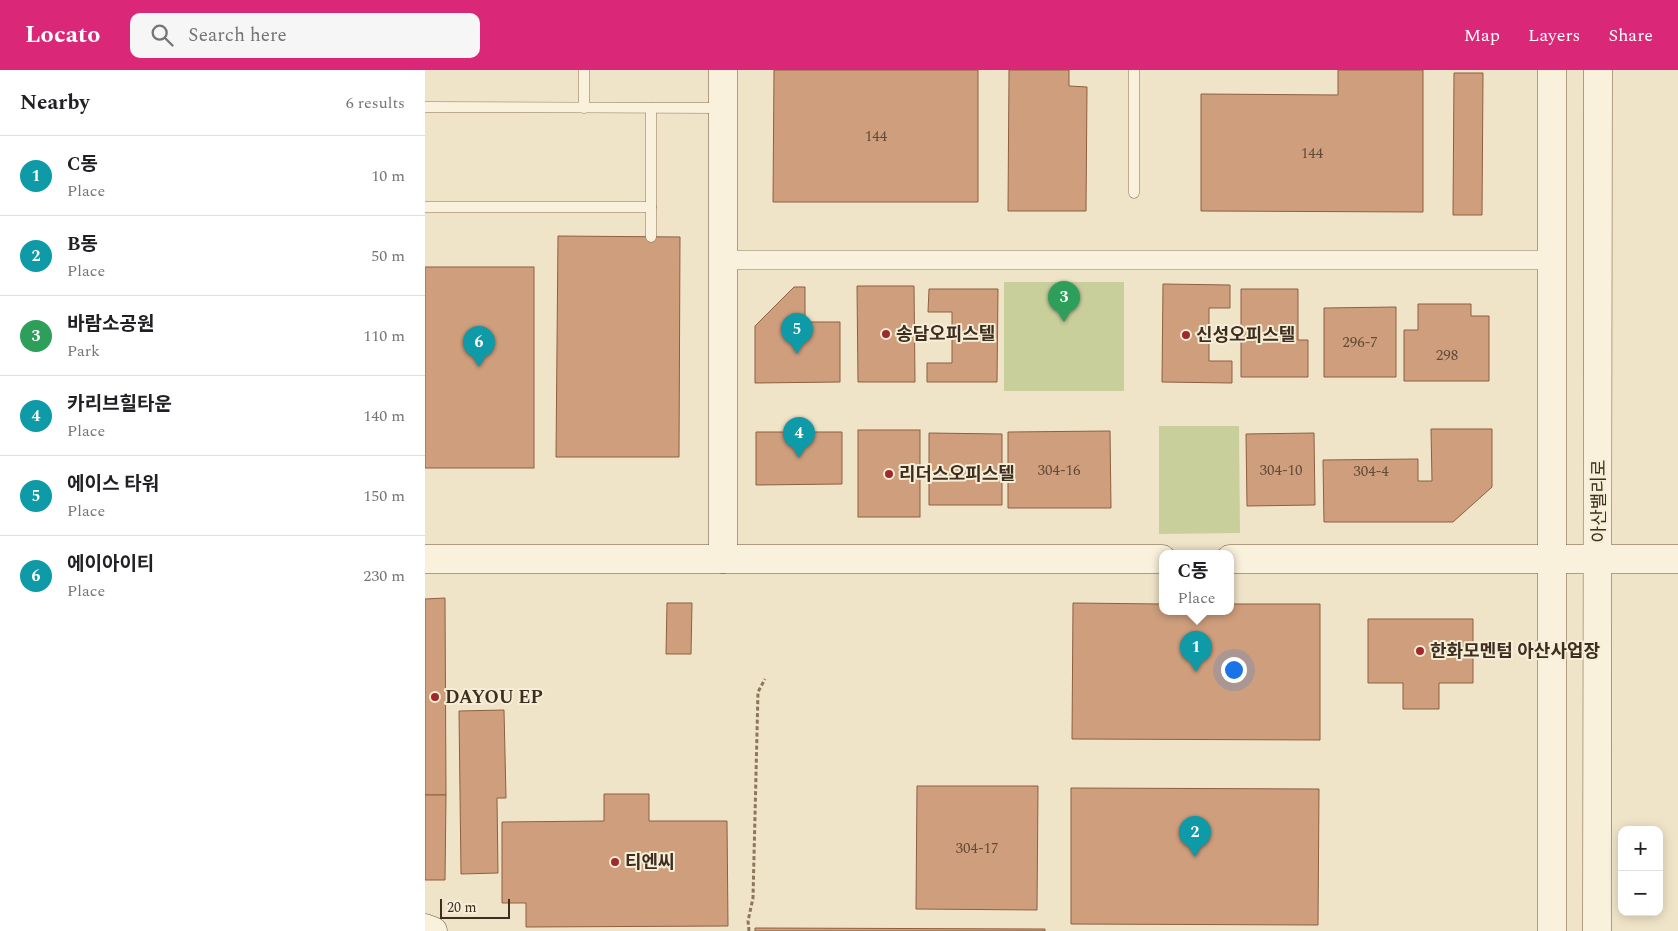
<!DOCTYPE html>
<html lang="en">
<head>
<meta charset="utf-8">
<style>
	:root { --surface:#fff; --page:#f6f6f6; --text:#202124; --muted:#757577; --line:#e0e0e0; --accent:#db2777 }
	body { margin:0; font-family:Spectral,"Noto Sans KR",serif; background:var(--page); color:var(--text) }
	.controls { position:absolute; right:15px; bottom:15px; display:grid; overflow:hidden; border-radius:10px; box-shadow:0 2px 12px #0003 }
	.controls button { width:45px; height:45px; display:grid; place-items:center; padding:0; border:0; border-bottom:1px solid var(--line); background:var(--surface); color:var(--text); font:25px sans-serif }
	.scale { position:absolute; left:15px; bottom:12px; width:70px; box-sizing:border-box; padding-left:5px; border:2px solid #3d2e20; border-top:0; font-size:14px; line-height:18px; white-space:nowrap; color:#3d2e20; -webkit-text-stroke:4px #f7eed8; paint-order:stroke }
	.you { position:absolute; left:808px; top:599px; width:18px; height:18px; margin:-12px; border:4px solid #fff; border-radius:50%; background:#1a73e8; box-shadow:0 0 0 8px #1a73e833 }
	.badge { display:grid; place-items:center; width:32px; height:32px; border-radius:50%; background:var(--accent); color:#fff; font-size:16px; font-weight:700 }
	.pin { position:absolute; translate:-50% -41px; filter:drop-shadow(0 1px 2px #0008) }
	.pin::after { content:''; position:absolute; top:26px; width:18px; height:15px; background:inherit; clip-path:polygon(0 0,100% 0,50% 100%) }
	.popup { position:absolute; left:734px; top:480px; width:75px; height:65px; box-sizing:border-box; display:grid; place-content:center; border-radius:10px; background:var(--surface); filter:drop-shadow(0 1px 4px #0005); font-size:16px; white-space:nowrap; color:var(--muted) }
	.popup b { font-size:19px; color:var(--text) }
	.popup::after { content:''; position:absolute; left:50%; top:100%; margin-left:-10px; border:10px solid transparent; border-top-color:var(--surface) }
	.list { margin:0; padding:0; list-style:none }
	h2 { display:flex; justify-content:space-between; align-items:center; height:65px; margin:0; padding:0 20px; font-size:21px }
	h2 small { font-size:16px; font-weight:400; color:var(--muted) }
	.list li { display:grid; grid-template-columns:32px 1fr auto; gap:15px; align-items:center; box-sizing:border-box; height:80px; padding:0 20px; border-top:1px solid var(--line) }
	.list b { display:block; font-size:19px; white-space:nowrap }
	.list p { margin:0; font-size:16px; white-space:nowrap; color:var(--muted) }
	.list em { font-size:16px; font-style:normal; color:var(--muted) }
	.icon { flex:none; width:28px; height:28px; fill:none; stroke:currentColor; stroke-width:2; stroke-linecap:round; stroke-linejoin:round }
	.map { position:relative; flex:none; width:1253px; height:861px; overflow:hidden }
	header { display:flex; align-items:center; gap:30px; box-sizing:border-box; height:70px; padding:0 25px; background:var(--accent); color:#fff }
	header strong { font-size:24px }
	nav { display:flex; gap:28px; margin-inline-start:auto; font-size:18px }
	.search { width:350px; height:45px; background:var(--page); display:flex; align-items:center; gap:12px; box-sizing:border-box; padding:0 18px; border-radius:10px; color:var(--muted); font-size:19px }
	main { display:flex }
	aside { flex:1; background:var(--surface) }
	.map>svg:first-child { display:block }
	.green { fill:#c9cf9b }
	.building { fill:#cf9f7d; stroke:#8d5f41 }
	.lines { fill:none; stroke-linecap:round; stroke-linejoin:round }
	.lane-casing { stroke:#8d765c; stroke-width:11 }
	.street-casing { stroke:#8d765c; stroke-width:20 }
	.secondary-casing { stroke:#6f573f; stroke-width:29 }
	.path { stroke:#8d765c; stroke-width:3; stroke-dasharray:4 2.5; stroke-linecap:butt }
	.lane { stroke:#faf1dc; stroke-width:10 }
	.street { stroke:#faf1dc; stroke-width:19 }
	.secondary { stroke:#faf1dc; stroke-width:28 }
	.poi-dot { fill:#9e2a2b; stroke:#f7eed8; stroke-width:2 }
	.labels { text-anchor:middle; stroke-width:4; stroke-linejoin:round; paint-order:stroke }
	.number-label { font-size:15px; fill:#624a37 }
	.poi-label { font-size:18px; font-weight:bold; fill:#3d2e20; stroke:#f7eed8; text-anchor:start }
	.street-label { font-size:18px; fill:#3d2e20; stroke:#f7eed8 }
</style>
</head>
<body>
<header>
<strong>Locato</strong>
<div class="search"><svg class="icon" aria-label="search" viewBox="0 0 24 24"><circle cx="10" cy="10" r="6"/><path d="M15 15l6 6"/></svg>Search here</div>
<nav><a>Map</a><a>Layers</a><a>Share</a></nav>
</header>
<main>
<aside>
<h2>Nearby<small>6 results</small></h2>
<ul class="list">
<li><span class="badge" style="background:#0f9aa8">1</span><div><b>C동</b><p>Place</p></div><em>10 m</em></li>
<li><span class="badge" style="background:#0f9aa8">2</span><div><b>B동</b><p>Place</p></div><em>50 m</em></li>
<li><span class="badge" style="background:#2e9e5b">3</span><div><b>바람소공원</b><p>Park</p></div><em>110 m</em></li>
<li><span class="badge" style="background:#0f9aa8">4</span><div><b>카리브힐타운</b><p>Place</p></div><em>140 m</em></li>
<li><span class="badge" style="background:#0f9aa8">5</span><div><b>에이스 타워</b><p>Place</p></div><em>150 m</em></li>
<li><span class="badge" style="background:#0f9aa8">6</span><div><b>에이아이티</b><p>Place</p></div><em>230 m</em></li>
</ul>
</aside>
<div class="map">
<svg width="1253" height="861" viewBox="0 0 1253 861">
	<rect width="100%" height="100%" fill="#f0e4c8"/>
	<g class="green">
		<rect x="579" y="212" width="120" height="109"/>
		<polygon points="734,356 814,356 815,463 734,464"/>
	</g>
	<g class="building">
		<polygon points="349,0 553,0 553,132 348,132"/>
		<polygon points="584,0 644,0 644,16 662,17 661,141 583,141"/>
		<polygon points="913,0 998,0 998,142 776,141 776,24 913,25"/>
		<polygon points="1029,3 1058,3 1057,145 1028,145"/>
		<polygon points="133,166 255,167 254,387 131,387"/>
		<rect x="0" y="197" width="109" height="201"/>
		<polygon points="738,214 805,215 805,238 784,238 784,291 807,291 807,313 737,312"/>
		<polygon points="432,216 489,216 490,312 433,312"/>
		<polygon points="369,217 380,217 380,252 415,252 415,312 330,313 330,256"/>
		<polygon points="504,219 573,219 572,312 502,312 502,293 527,293 527,242 503,242"/>
		<polygon points="816,219 873,219 873,270 883,270 883,307 816,307"/>
		<polygon points="993,234 1046,234 1046,246 1064,246 1064,311 979,311 979,260 993,260"/>
		<polygon points="971,237 971,307 899,307 899,238"/>
		<polygon points="1006,359 1067,359 1067,417 1028,452 899,452 898,390 993,389 993,411 1007,411"/>
		<rect x="433" y="360" width="62" height="87"/>
		<polygon points="685,361 686,438 583,438 583,362"/>
		<polygon points="331,362 417,362 417,414 331,415"/>
		<polygon points="504,363 577,364 577,435 504,435"/>
		<polygon points="889,363 890,435 822,436 821,364"/>
		<polygon points="20,528 21,725 0,725 0,529"/>
		<polygon points="242,533 267,533 266,584 241,584"/>
		<polygon points="648,533 737,534 737,541 805,541 805,534 895,534 895,670 647,669"/>
		<polygon points="943,549 1048,549 1048,613 1014,613 1014,639 978,639 978,613 943,613"/>
		<polygon points="79,640 81,728 72,728 73,803 36,804 34,641"/>
		<polygon points="492,716 613,716 612,840 491,839"/>
		<polygon points="646,718 894,719 893,855 646,854"/>
		<polygon points="179,724 224,724 224,751 302,751 303,856 101,857 101,833 77,833 77,752 179,751"/>
		<polygon points="0,725 21,725 20,810 0,810"/>
		<polygon points="330,858 620,859 620,861 330,861"/>
	</g>
	<g class="lines">
		<defs>
			<g id="lane">
				<polyline points="159,0 159,38"/>
				<polyline points="0,37 296,38"/>
				<polyline points="709,123 709,0"/>
				<polyline points="0,137 226,137"/>
				<polyline points="226,167 226,38"/>
			</g>
			<polyline id="street" points="298,190 1127,190"/>
			<g id="secondary">
				<polyline points="298,0 298,489"/>
				<polyline points="0,489 737,489"/>
				<polyline points="805,489 1253,489"/>
				<polyline points="0,858 8,861"/>
				<polyline points="1127,861 1127,0"/>
				<polyline points="1172,861 1173,0"/>
			</g>
		</defs>
		<use href="#lane" class="lane-casing"/>
		<use href="#street" class="street-casing"/>
		<use href="#secondary" class="secondary-casing"/>
		<polyline class="path" points="324,861 323,851 328,828 333,622 340,609"/>
		<use href="#lane" class="lane"/>
		<use href="#street" class="street"/>
		<use href="#secondary" class="secondary"/>
	</g>
	<g class="poi-dot">
		<circle cx="461" cy="264" r="5"/>
		<circle cx="761" cy="265" r="5"/>
		<circle cx="464" cy="404" r="5"/>
		<circle cx="995" cy="581" r="5"/>
		<circle cx="10" cy="627" r="5"/>
		<circle cx="190" cy="792" r="5"/>
	</g>
	<g class="labels">
		<g class="number-label">
			<text x="451" y="71">144</text>
			<text x="887" y="88">144</text>
			<text x="935" y="277">296-7</text>
			<text x="1022" y="290">298</text>
			<text x="634" y="405">304-16</text>
			<text x="856" y="405">304-10</text>
			<text x="946" y="406">304-4</text>
			<text x="552" y="783">304-17</text>
		</g>
		<g class="poi-label">
			<text x="471" y="270">송담오피스텔</text>
			<text x="771" y="271">신성오피스텔</text>
			<text x="474" y="410">리더스오피스텔</text>
			<text x="1005" y="587">한화모멘텀 아산사업장</text>
			<text x="20" y="633">DAYOU EP</text>
			<text x="200" y="798">티엔씨</text>
		</g>
		<g class="street-label">
			<text transform="translate(1174 431) rotate(-90)" y="6">아산밸리로</text>
		</g>
	</g>
</svg>
<div class="controls">
<button>+</button>
<button>−</button>
</div>
<div class="scale">20 m</div>
<div class="you"></div>
<div class="pin badge" style="left:771px;top:602px;background:#0f9aa8">1</div>
<div class="popup"><b>C동</b>Place</div>
<div class="pin badge" style="left:770px;top:787px;background:#0f9aa8">2</div>
<div class="pin badge" style="left:639px;top:252px;background:#2e9e5b">3</div>
<div class="pin badge" style="left:374px;top:388px;background:#0f9aa8">4</div>
<div class="pin badge" style="left:372px;top:284px;background:#0f9aa8">5</div>
<div class="pin badge" style="left:54px;top:297px;background:#0f9aa8">6</div>
</div>
</main>
</body>
</html>
